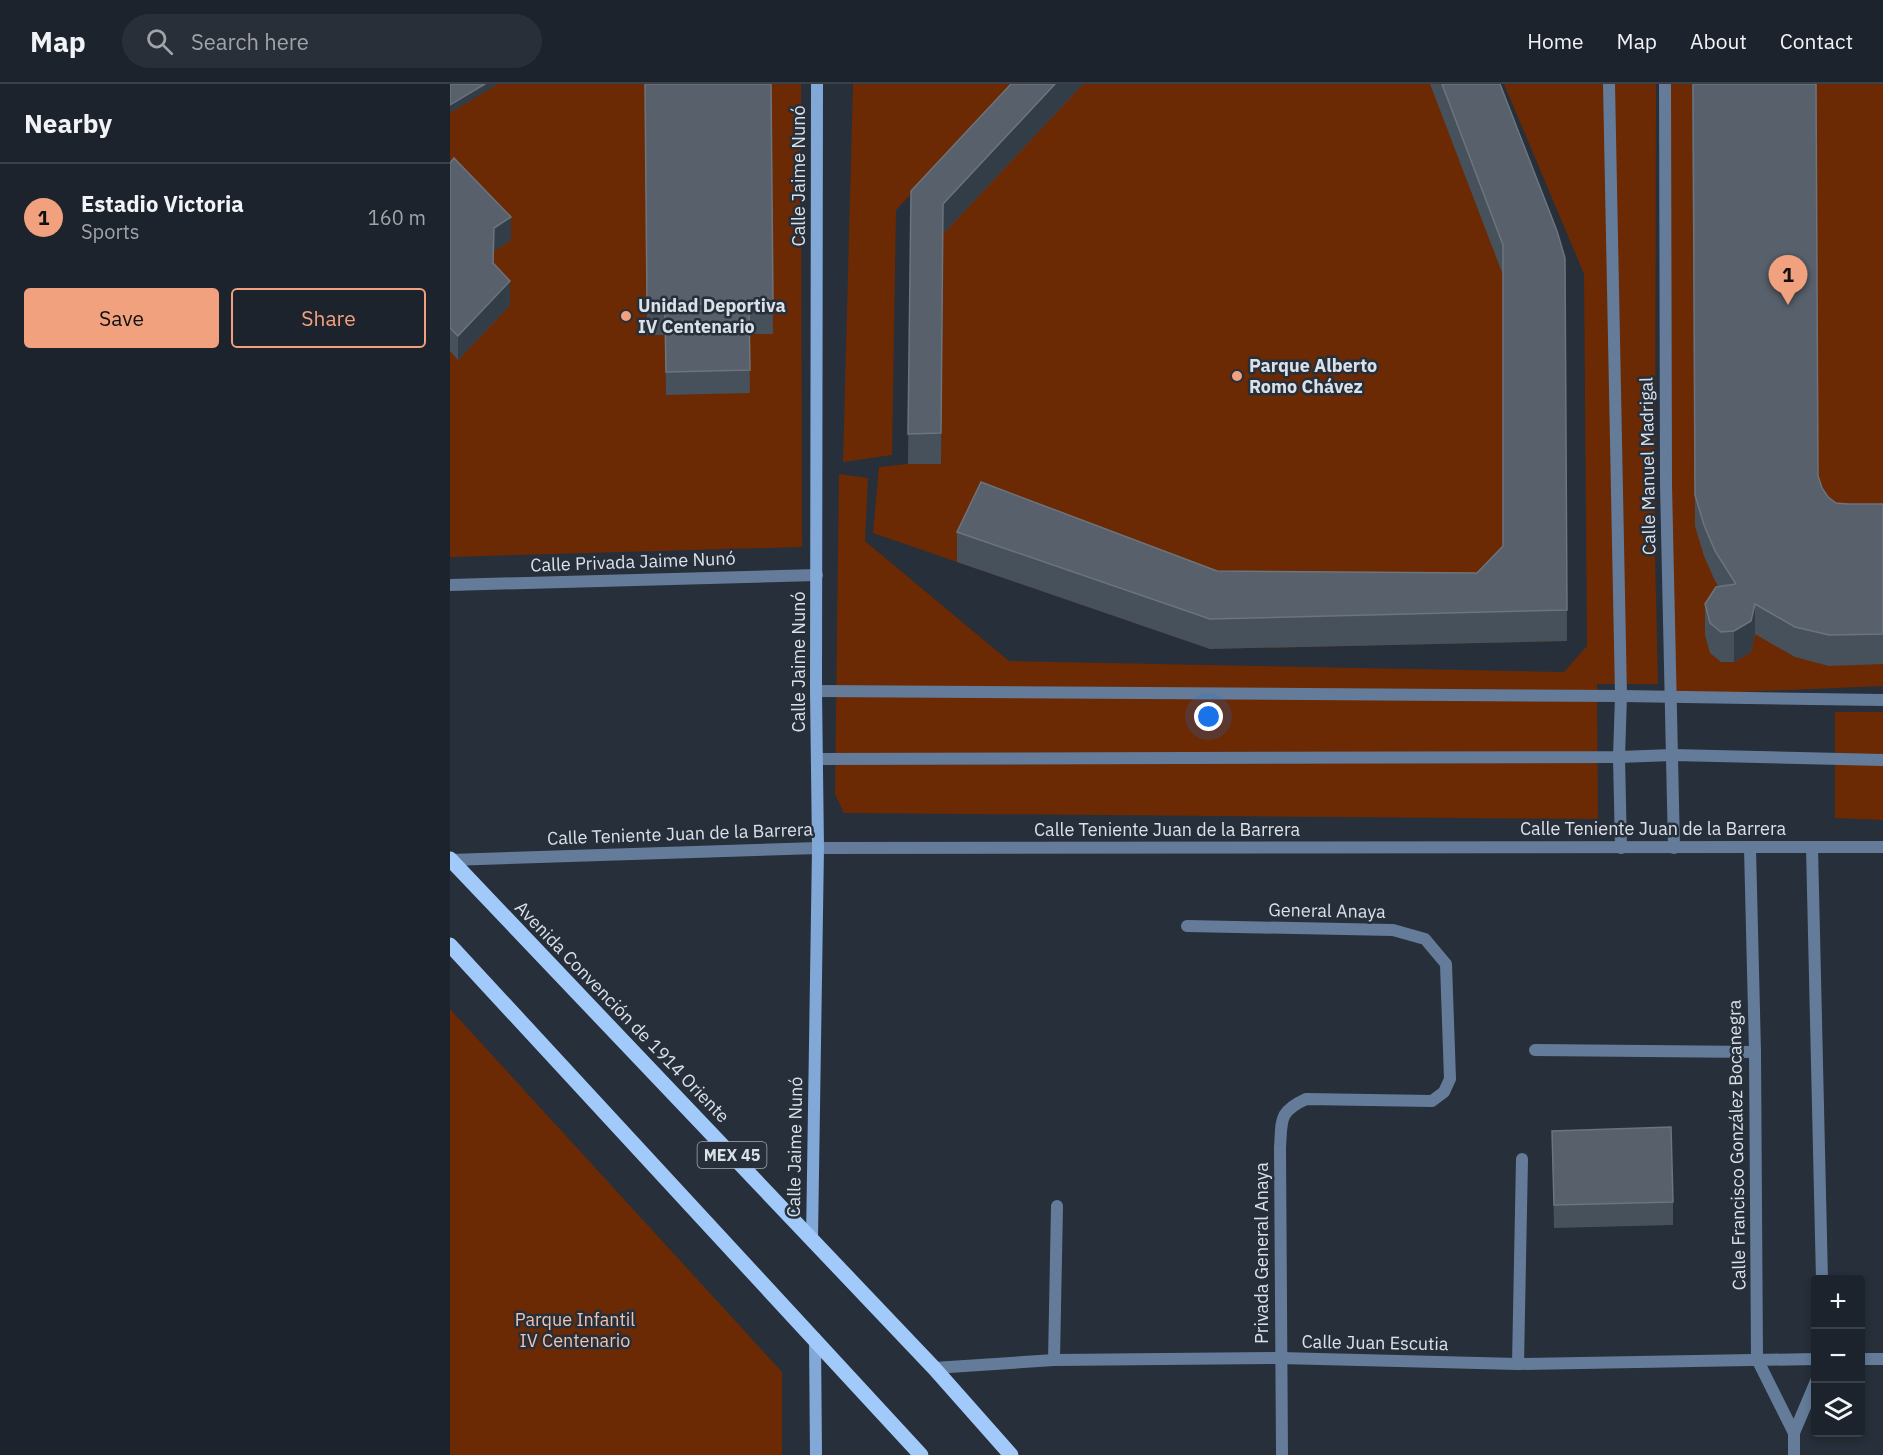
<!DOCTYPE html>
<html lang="en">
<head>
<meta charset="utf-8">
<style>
	:root { --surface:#1c232c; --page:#292f38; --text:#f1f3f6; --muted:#a0a4a9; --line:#3a4048; --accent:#f1a17d }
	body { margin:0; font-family:"IBM Plex Sans",sans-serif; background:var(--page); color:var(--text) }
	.controls { position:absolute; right:18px; bottom:18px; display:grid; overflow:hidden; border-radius:6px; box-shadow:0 3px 9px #0003 }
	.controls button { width:54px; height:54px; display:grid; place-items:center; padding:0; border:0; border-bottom:2px solid var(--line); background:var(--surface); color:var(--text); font:30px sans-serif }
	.you { position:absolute; left:759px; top:633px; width:21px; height:21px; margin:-15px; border:4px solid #fff; border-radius:50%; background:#1a73e8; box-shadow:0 0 0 9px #1a73e833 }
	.badge { display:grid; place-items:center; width:39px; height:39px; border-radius:50%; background:var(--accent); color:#111; font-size:20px; font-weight:700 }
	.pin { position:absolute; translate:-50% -50px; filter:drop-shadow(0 2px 3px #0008) }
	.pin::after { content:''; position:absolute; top:32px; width:21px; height:18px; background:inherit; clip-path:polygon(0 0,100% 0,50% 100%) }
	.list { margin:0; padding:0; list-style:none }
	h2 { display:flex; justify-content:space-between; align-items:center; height:78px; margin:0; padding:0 24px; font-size:26px }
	h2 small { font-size:20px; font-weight:400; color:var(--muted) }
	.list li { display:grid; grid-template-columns:39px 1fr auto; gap:18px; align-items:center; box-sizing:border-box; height:108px; padding:0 24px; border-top:2px solid var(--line) }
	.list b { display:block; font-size:22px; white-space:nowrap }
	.list p { margin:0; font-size:20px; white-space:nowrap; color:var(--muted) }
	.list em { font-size:20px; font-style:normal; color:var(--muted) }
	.actions { display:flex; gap:12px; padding:18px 24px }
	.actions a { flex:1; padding:14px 0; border:2px solid var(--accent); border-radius:6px; text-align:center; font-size:21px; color:var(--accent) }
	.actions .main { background:var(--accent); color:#111 }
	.icon { flex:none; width:33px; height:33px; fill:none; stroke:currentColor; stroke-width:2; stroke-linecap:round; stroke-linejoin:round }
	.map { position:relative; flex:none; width:1433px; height:1371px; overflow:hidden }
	header { display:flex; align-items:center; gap:36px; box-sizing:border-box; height:84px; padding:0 30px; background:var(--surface); border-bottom:2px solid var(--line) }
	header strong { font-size:28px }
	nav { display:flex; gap:33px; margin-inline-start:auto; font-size:21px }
	.search { width:420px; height:54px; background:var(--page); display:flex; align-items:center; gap:15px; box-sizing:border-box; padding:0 21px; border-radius:33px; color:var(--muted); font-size:22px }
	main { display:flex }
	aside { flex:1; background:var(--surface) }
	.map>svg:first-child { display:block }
	.green { fill:#6b2a03 }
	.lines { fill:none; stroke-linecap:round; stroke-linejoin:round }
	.lane { stroke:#647c99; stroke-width:12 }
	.street { stroke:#647c99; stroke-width:12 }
	.secondary { stroke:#81a8d6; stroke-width:12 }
	.primary { stroke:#a1c9f9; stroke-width:15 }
	.wall { fill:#47515c }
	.shaded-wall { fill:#333d48 }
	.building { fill:#57606b; stroke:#6c747e; stroke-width:1.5 }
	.poi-dot { fill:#f1a17d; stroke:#262f3a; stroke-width:2 }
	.labels { text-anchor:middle; stroke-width:5; stroke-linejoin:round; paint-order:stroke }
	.shield { fill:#262f3a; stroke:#a5acb4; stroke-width:1.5 }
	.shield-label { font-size:16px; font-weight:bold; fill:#dbe1e8 }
	.street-label { font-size:18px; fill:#dbe1e8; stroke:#262f3a }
	.poi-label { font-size:18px; font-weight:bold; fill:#dbe1e8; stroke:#262f3a; text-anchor:start }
	.park-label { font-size:18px; fill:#f0c3ae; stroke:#262f3a }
</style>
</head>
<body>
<header>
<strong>Map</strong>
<div class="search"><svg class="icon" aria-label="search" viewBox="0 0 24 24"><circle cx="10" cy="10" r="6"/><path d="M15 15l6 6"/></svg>Search here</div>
<nav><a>Home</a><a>Map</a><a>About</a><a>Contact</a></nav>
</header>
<main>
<aside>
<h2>Nearby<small></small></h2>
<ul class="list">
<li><span class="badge">1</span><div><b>Estadio Victoria</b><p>Sports</p></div><em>160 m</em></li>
</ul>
<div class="actions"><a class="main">Save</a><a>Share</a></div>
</aside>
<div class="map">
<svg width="1433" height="1371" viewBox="0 0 1433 1371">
	<rect width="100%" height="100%" fill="#262f3a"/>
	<g class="green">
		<polygon points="0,0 351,0 352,463 0,473"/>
		<polygon points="403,0 565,0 446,126 442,371 393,378"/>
		<polygon points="590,0 1037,0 1117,557 760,565 423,449 429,383 458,380 461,138"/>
		<polygon points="1054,0 1206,0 1205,470 1208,600 1147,600 1148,735 394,729 385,710 389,390 418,394 415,457 559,577 1114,588 1137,562 1134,190"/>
		<polygon points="1218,0 1433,0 1433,602 1220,611"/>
		<polygon points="1385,628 1433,628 1433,736 1385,734"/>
		<polygon points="0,925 332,1288 332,1371 0,1371"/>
	</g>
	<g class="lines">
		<g class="lane">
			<polyline points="366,607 1171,612"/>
			<path d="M737 842 943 846 975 855 996 880 1000 995 994 1008 982 1017 856 1015C828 1028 832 1036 830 1064"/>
			<polyline points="604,1276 607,1122"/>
		</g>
		<g class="street">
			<polyline points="1159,0 1171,612 1169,673 1171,764"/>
			<polyline points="1215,0 1216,401 1224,764"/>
			<polyline points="0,501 367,491"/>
			<polyline points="1171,612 1433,616"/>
			<polyline points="367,675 1169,673 1223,671 1433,676"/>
			<polyline points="1362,763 1372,1196"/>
			<polyline points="1300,764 1305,968 1307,1275 1344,1349"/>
			<polyline points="0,776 368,764 1433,763"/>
			<polyline points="1085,966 1305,968"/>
			<polyline points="830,1064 832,1371"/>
			<polyline points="1410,1275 1433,1275"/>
			<polyline points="1068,1280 1072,1075"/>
			<polyline points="484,1284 604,1276 830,1274 1068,1280 1366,1275"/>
			<polyline points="1344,1371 1344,1349 1366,1297"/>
		</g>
		<g class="secondary">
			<polyline points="362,1155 368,764 366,607 367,0"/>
			<polyline points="365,1254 366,1371"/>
		</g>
		<g class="primary">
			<polyline points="0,775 484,1284 561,1371"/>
			<polyline points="0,861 471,1371"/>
		</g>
	</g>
	<g class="wall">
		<polygon points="195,0 321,0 323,250 299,250 300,309 216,311 215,251 197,251"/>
		<polygon points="561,0 633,0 493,150 491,380 458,380 461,107"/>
		<polygon points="980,0 1050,0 1115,174 1117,557 760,565 507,478 507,448 767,487 1027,489 1053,462 1053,191"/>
		<polygon points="1242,0 1372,404 1378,413 1386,419 1398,420 1433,420 1433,580 1379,582 1345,573 1305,550 1301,568 1284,578 1271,578 1260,569 1255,551 1255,520 1269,503 1265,497 1254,472 1245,442"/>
		<polygon points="0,79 61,156 44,167 44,180 60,221 8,276 0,267"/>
		<polygon points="1102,1047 1223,1118 1223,1141 1104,1144"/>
	</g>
	<g class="shaded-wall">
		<polygon points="35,0 48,0 0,29 0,21"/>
		<polygon points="605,0 633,0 493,150 491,380 493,120"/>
		<polygon points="61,133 61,156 44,167 43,202 44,144"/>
		<polygon points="60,197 60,221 8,276 8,252"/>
		<polygon points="1305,520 1305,550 1301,568 1284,578 1284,547"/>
	</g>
	<g class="building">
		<polygon points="0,0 35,0 0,21"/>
		<polygon points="195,0 321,0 323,220 197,220"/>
		<polygon points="561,0 605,0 493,120 491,349 458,350 461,107"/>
		<polygon points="992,0 1050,0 1107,147 1115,174 1117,526 760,535 507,448 531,398 767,487 1027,489 1053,462 1053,161"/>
		<polygon points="1243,0 1366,0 1368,392 1372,404 1378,413 1386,419 1398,420 1433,420 1433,550 1379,551 1345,543 1305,520 1301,537 1284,547 1271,548 1260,539 1255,520 1266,503 1286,500 1265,467 1254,441 1245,411"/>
		<polygon points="4,74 61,133 44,144 43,179 60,197 8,252 0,244 0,79"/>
		<polygon points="299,226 300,286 216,288 215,228"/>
		<polygon points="1221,1043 1223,1118 1104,1121 1102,1047"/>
	</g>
	<g class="poi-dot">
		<circle cx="176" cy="232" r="6"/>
		<circle cx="787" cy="292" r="6"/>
	</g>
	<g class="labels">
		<rect class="shield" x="247.5" y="1058" width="69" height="26" rx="4.5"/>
		<g class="shield-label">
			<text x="282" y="1077">MEX 45</text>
		</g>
		<g class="street-label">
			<text transform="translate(349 92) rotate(-90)" y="6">Calle Jaime Nunó</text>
			<text transform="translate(1198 382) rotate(-91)" y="6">Calle Manuel Madrigal</text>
			<text transform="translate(183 478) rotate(-2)" y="6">Calle Privada Jaime Nunó</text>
			<text transform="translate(349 578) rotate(-90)" y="6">Calle Jaime Nunó</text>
			<text x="1203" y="751">Calle Teniente Juan de la Barrera</text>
			<text x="717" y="752">Calle Teniente Juan de la Barrera</text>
			<text transform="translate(230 750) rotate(-2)" y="6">Calle Teniente Juan de la Barrera</text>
			<text transform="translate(877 827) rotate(1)" y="6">General Anaya</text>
			<text transform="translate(172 928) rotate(46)" y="6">Avenida Convención de 1914 Oriente</text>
			<text transform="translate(1287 1061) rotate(-91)" y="6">Calle Francisco González Bocanegra</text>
			<text transform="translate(345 1063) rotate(-89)" y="6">Calle Jaime Nunó</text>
			<text transform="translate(812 1169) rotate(-90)" y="6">Privada General Anaya</text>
			<text transform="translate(925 1259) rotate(1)" y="6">Calle Juan Escutia</text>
		</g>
		<g class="poi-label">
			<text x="188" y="228">Unidad Deportiva<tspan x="188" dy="21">IV Centenario</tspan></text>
			<text x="799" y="288">Parque Alberto<tspan x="799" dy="21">Romo Chávez</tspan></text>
		</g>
		<g class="park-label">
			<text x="125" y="1242">Parque Infantil<tspan x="125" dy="21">IV Centenario</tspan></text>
		</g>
	</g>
</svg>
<div class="controls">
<button>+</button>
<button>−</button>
<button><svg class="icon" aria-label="layers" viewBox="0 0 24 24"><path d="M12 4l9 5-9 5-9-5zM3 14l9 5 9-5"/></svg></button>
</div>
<div class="you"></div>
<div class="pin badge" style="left:1338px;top:221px">1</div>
</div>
</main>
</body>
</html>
